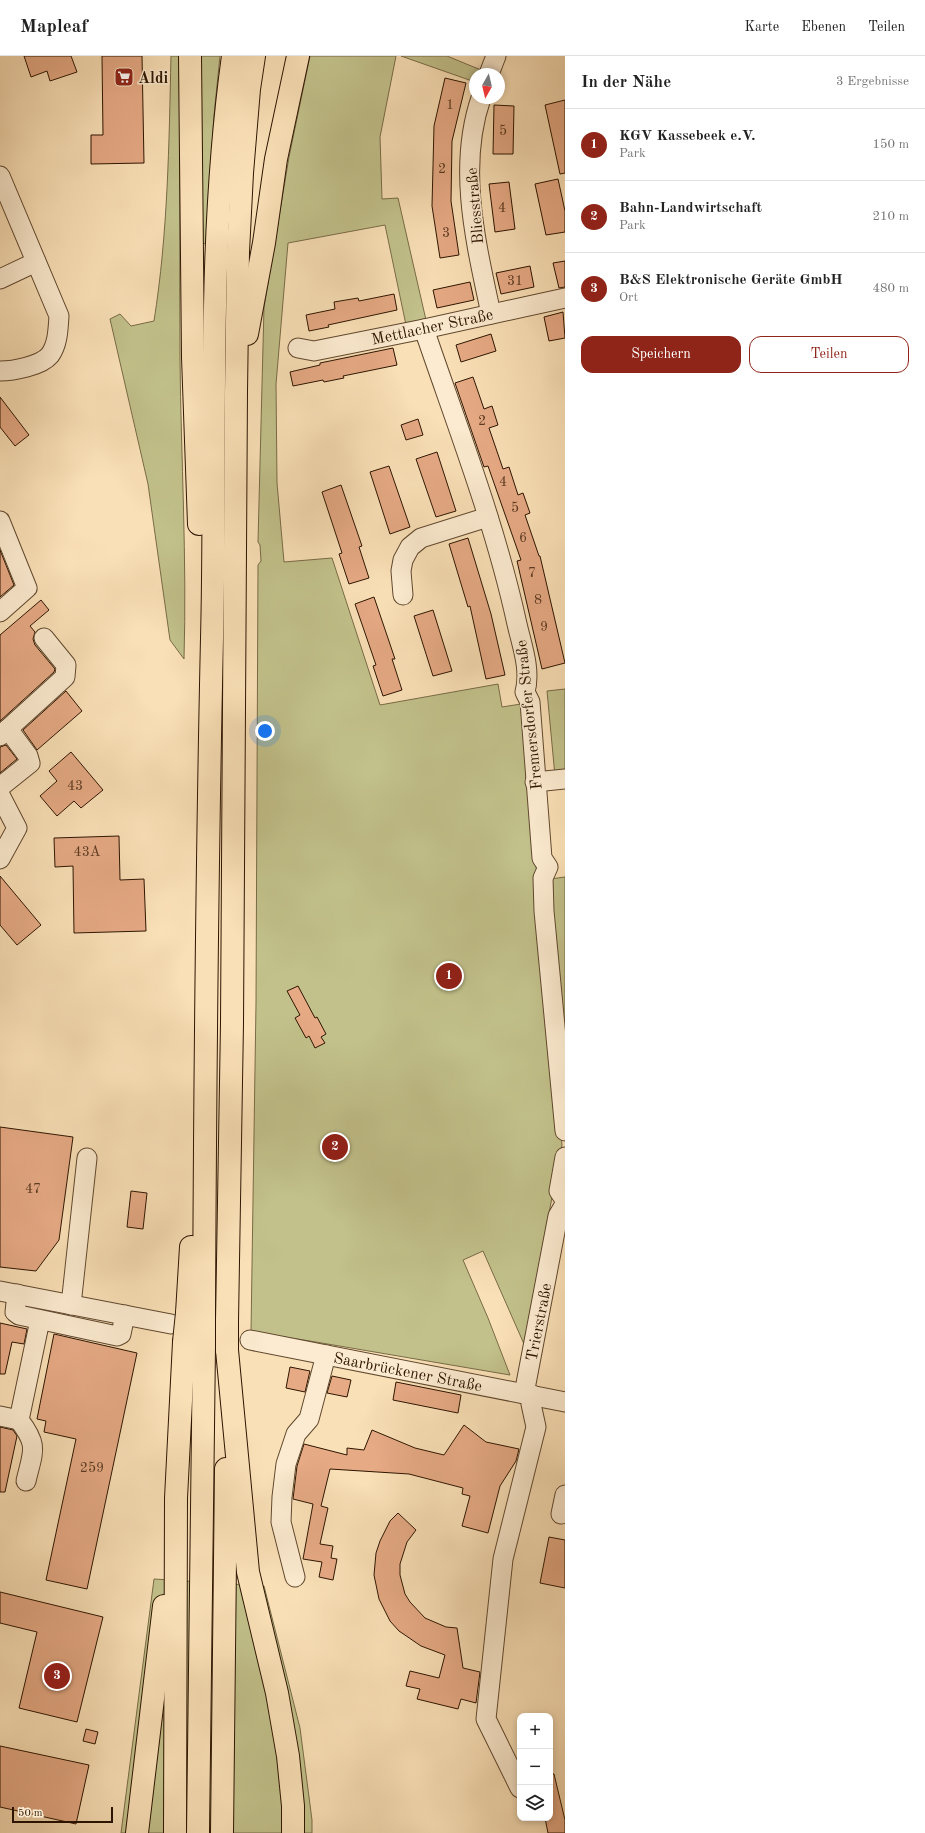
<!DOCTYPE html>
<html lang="de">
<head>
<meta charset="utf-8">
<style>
	:root { --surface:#fff; --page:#f6f6f6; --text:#222; --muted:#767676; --line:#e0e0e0; --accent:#8f2418 }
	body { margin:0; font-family:"Old Standard TT",serif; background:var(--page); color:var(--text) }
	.controls { position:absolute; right:12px; bottom:12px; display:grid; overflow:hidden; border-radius:8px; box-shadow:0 2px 6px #0003 }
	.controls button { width:36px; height:36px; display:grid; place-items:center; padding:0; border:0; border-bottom:1px solid var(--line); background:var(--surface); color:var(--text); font:20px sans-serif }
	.compass { position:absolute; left:469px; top:12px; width:36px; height:36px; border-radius:50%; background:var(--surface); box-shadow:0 2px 6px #0003; rotate:188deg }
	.scale { position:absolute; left:12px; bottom:10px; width:101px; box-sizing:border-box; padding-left:4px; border:2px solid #2d1500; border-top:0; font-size:11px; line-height:14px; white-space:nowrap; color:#2d1500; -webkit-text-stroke:3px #fcebd0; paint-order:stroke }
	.you { position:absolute; left:265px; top:675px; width:14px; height:14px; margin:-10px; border:3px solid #fff; border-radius:50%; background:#1a73e8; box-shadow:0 0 0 6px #1a73e833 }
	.badge { display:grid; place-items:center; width:26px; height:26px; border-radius:50%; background:var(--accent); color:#fff; font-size:13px; font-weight:700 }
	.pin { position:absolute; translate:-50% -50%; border:2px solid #fff; box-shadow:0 1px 4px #0006 }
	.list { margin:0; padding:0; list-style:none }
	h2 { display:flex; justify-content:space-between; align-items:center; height:52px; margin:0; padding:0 16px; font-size:17px }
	h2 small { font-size:13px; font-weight:400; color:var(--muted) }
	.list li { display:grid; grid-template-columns:26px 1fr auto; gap:12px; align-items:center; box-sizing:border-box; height:72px; padding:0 16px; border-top:1px solid var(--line) }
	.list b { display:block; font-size:15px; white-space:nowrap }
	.list p { margin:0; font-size:13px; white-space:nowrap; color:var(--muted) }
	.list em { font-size:13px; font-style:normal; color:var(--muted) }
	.actions { display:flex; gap:8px; padding:12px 16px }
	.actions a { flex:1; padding:9px 0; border:1px solid var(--accent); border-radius:12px; text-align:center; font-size:14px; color:var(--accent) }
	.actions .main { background:var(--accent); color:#fff }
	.icon { flex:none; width:22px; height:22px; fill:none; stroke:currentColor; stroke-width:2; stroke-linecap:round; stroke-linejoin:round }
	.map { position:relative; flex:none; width:565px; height:1777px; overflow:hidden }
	header { display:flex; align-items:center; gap:24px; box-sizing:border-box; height:56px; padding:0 20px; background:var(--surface); border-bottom:1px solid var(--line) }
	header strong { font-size:19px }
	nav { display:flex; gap:22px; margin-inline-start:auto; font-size:14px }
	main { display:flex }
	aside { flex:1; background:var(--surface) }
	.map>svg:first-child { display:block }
	.green { fill:#c2c18b; stroke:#786b46 }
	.building { fill:#e6aa85; stroke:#2d1500 }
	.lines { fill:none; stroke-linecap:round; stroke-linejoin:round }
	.minor-tunnel { stroke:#d1b792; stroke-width:19; stroke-dasharray:19 10; stroke-linecap:butt }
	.minor-casing { stroke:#60482e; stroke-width:21 }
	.highway-casing { stroke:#2d1500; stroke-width:24 }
	.minor { stroke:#fcebd0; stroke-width:19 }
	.highway { stroke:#fae0b7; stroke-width:22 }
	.highway-bridge-casing { stroke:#2d1500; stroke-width:24; stroke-linecap:butt }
	.highway-bridge { stroke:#fae0b7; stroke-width:22 }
	.labels { text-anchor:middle; stroke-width:3; stroke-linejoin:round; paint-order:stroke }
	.number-label { font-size:14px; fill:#5b3a21 }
	.poi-label { font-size:16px; font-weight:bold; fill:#2d1500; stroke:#fcebd0; text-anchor:start }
	.street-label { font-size:16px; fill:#2d1500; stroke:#fcebd0 }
</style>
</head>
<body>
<header>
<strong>Mapleaf</strong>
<nav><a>Karte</a><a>Ebenen</a><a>Teilen</a></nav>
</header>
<main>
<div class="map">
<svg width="565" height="1777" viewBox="0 0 565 1777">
	<rect width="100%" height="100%" fill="#fae0b7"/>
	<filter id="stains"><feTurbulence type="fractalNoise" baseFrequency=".005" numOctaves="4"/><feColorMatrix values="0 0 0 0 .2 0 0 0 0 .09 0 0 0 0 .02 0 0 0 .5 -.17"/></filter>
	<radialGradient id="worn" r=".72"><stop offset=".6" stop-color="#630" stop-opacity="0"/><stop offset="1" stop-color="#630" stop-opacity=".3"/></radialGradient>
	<g class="green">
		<path d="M171 0H179C181 101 179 202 180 303 181 403 187 503 184 603L170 584 148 428 110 263 120 258 131 270 154 265C168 177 169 88 171 0Z"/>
		<polygon points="199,0 220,0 214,59 206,188 201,187"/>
		<polygon points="310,0 396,0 380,81 382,143 398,142 426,264 406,269 385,169 288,187 276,328 277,427 284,506 332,502 380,649 498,628 502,651 521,648 562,1089 524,1288 483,1195 463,1204 488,1262 510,1319 304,1284 251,1276 256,947 258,509 261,505 260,489 258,486 264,251 289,101"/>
		<polygon points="401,0 447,0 481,14 480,18 475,18 475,26"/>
		<polygon points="565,633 565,719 555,720 547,635"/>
		<polygon points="565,821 565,977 550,823"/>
		<polygon points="154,1523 264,1530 300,1672 312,1764 312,1777 121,1777"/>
	</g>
	<g class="building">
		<polygon points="24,0 71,0 77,16 50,25 47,15 31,21"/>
		<polygon points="102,0 142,0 144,107 91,108 91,79 103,79"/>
		<polygon points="445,22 466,27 452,85 451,145 459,199 440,202 432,150 434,70"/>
		<polygon points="565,44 565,117 560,118 545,49"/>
		<polygon points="494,49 514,50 513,98 493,98"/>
		<polygon points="558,123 565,155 565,176 546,179 535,128"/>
		<polygon points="509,126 515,173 495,176 489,128"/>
		<polygon points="565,205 565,231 559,232 553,207"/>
		<polygon points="530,210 534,231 501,238 496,217"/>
		<polygon points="470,226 474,244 437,252 433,234"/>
		<polygon points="394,238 397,254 328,269 329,271 309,275 306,259 335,253 334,246 358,242 359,245"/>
		<polygon points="563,256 565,282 549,285 544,261"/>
		<polygon points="491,278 496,295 461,306 456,289"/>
		<polygon points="393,292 397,309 343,320 344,322 324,326 323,324 293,330 290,316 320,309 320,307"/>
		<polygon points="473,321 484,353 492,350 498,369 489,372 503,413 509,411 518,439 523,437 530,457 525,459 539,500 540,500 565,607 542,613 517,505 521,504 488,410 484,411 455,327"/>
		<polygon points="0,341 29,379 15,390 0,371"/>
		<polygon points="418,363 423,379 406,384 401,369"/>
		<polygon points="437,396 456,455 436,461 416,403"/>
		<polygon points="389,410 410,471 390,478 370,416"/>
		<polygon points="341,429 362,490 359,491 369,522 349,528 339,498 342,497 322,436"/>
		<polygon points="468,482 491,558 505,619 486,623 470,550 468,551 449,488"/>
		<polygon points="0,494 14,529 0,541"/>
		<polygon points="374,541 395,603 392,603 402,634 383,640 373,610 376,609 355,548"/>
		<polygon points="41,544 49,554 30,570 35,576 33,583 35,589 55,613 54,616 0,665 0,579"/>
		<polygon points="433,554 452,615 433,620 414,560"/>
		<polygon points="66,635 82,655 37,694 23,674"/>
		<polygon points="6,689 17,703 0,717 0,691"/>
		<polygon points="71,696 103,734 81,752 74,745 57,760 40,740 57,725 49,715"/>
		<polygon points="119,780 120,824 144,823 146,875 74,877 73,810 55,811 54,782"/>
		<polygon points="0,820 41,869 17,889 0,869"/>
		<polygon points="298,930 315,962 317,961 326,978 321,981 325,987 315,992 309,980 306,982 295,962 300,959 287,935"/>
		<polygon points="0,1071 73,1081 59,1184 36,1215 0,1211"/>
		<polygon points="131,1135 147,1137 143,1173 127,1171"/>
		<polygon points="0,1267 27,1273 24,1288 12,1286 5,1318 0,1318"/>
		<polygon points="54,1278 137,1297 87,1533 46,1524 76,1383 44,1376 46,1365 37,1363"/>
		<polygon points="290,1311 310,1315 305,1336 286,1332"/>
		<polygon points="332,1320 351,1324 347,1341 327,1337"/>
		<polygon points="396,1326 461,1339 458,1357 393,1344"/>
		<polygon points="464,1369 486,1386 519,1393 516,1405 500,1430 488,1477 462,1470 470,1440 462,1438 463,1432 409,1418 330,1413 321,1450 328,1452 320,1488 333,1490 331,1502 337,1503 333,1524 319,1521 322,1506 303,1503 313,1448 293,1443 297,1410 304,1388 347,1399 347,1392 364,1394 372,1374 415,1392 444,1399"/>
		<polygon points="0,1371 13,1374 17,1380 5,1436 0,1436"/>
		<polygon points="398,1457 416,1474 407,1486 400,1508 400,1519 405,1538 410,1546 425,1562 446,1571 457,1572 463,1612 480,1616 476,1647 461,1643 458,1653 417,1643 420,1633 406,1630 410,1615 439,1622 445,1599 421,1590 399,1575 390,1565 379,1543 374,1519 376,1497 380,1485 390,1465"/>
		<polygon points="549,1481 565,1484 565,1532 540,1527"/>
		<polygon points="0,1536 103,1561 77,1666 19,1652 37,1576 0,1567"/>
		<polygon points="86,1673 98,1676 95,1688 83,1685"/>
		<polygon points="0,1690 89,1709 76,1768 0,1751"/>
		<polygon points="550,1718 554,1718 565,1764 565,1777 548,1777 545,1762 550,1762"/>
	</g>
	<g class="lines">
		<polyline class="minor-tunnel" points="189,1272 250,1284"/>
		<defs>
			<g id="minor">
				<polyline points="489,18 496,0"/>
				<path d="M481 42C457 112 476 187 491 258"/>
				<path d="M0 120 59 260C58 273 58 288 50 299 41 310 13 315 0 315"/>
				<polyline points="0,223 36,206"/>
				<path d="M424 273C457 370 495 467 517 568 522 590 531 614 525 636L530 646 542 802 548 811 543 822 544 855 565 1075"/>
				<polyline points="298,292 314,295 424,273 565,242"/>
				<polyline points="0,465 27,532 0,556"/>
				<polyline points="403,539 401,515 403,504 410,491 421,482 488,461"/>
				<polyline points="0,680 65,621 66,609 44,582"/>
				<polyline points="535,726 565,723"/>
				<polyline points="0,731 30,707 28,700 8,673"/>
				<polyline points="0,739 17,772 0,803"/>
				<polyline points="565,1101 559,1135 565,1144"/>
				<polyline points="0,1235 171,1268"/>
				<polyline points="17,1238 15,1256 19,1259 117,1280 121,1278 125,1259"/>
				<polyline points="71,1249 87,1102"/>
				<polyline points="250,1284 565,1346"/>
				<polyline points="524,1338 558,1160 565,1148"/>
				<polyline points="0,1360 19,1364"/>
				<path d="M26 1425C33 1395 39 1390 19 1364L40 1264"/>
				<polyline points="561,1458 565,1439"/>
				<polyline points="295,1521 281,1466 282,1441 286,1408 296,1378 309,1363 326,1299"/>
				<polyline points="520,1732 486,1663 503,1503 536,1371 531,1348 532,1339"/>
			</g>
			<g id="highway">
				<polyline points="190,0 193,301 199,468"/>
				<polyline points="247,278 264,187 276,103 298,0"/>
				<polyline points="187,1257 191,1191"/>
				<path d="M204 1260C205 1034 207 808 212 582 217 388 206 193 233 0"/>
				<polyline points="227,1265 232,967 236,336 238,196 242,117 249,33 254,0"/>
				<polyline points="227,1294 248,1516 277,1637 288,1700 293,1750 293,1777"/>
				<polyline points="137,1777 164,1550"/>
				<polyline points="175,1777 176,1442 184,1286"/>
				<polyline points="198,1777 204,1290"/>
				<polyline points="222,1777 226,1413"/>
			</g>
		</defs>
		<use href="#minor" class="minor-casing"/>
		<use href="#highway" class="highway-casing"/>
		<use href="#minor" class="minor"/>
		<use href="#highway" class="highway"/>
		<defs>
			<g id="highway-bridge">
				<polyline points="204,1260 204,1290"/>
				<polyline points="184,1286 187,1257"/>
				<polyline points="227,1294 227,1265"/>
			</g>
		</defs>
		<use href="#highway-bridge" class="highway-bridge-casing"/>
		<use href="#highway-bridge" class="highway-bridge"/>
	</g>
	<defs>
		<symbol id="supermarket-square" viewBox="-11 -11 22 22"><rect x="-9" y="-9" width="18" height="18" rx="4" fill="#8f2418" stroke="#fcebd0"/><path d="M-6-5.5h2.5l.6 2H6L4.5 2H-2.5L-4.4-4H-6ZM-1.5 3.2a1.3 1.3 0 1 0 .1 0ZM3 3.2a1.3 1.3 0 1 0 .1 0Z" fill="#fff"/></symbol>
	</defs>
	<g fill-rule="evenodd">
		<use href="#supermarket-square" x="113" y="10" width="22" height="22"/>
	</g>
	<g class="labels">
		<g class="number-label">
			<text x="450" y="53">1</text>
			<text x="503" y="79">5</text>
			<text x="442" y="117">2</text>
			<text x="502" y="156">4</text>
			<text x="446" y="181">3</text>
			<text x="515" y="229">31</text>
			<text x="482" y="369">2</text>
			<text x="503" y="430">4</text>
			<text x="515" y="456">5</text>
			<text x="523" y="486">6</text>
			<text x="532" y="521">7</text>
			<text x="538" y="548">8</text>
			<text x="544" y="575">9</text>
			<text x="75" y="734">43</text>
			<text x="87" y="800">43A</text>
			<text x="33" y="1137">47</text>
			<text x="92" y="1416">259</text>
		</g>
		<g class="poi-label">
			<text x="138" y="27">Aldi</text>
		</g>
		<g class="street-label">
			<text transform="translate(474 150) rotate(-95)" y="6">Bliesstraße</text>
			<text transform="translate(432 270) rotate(-12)" y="6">Mettlacher Straße</text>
			<text transform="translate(528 659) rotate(-96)" y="6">Fremersdorfer Straße</text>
			<text transform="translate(538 1266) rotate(-79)" y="6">Trierstraße</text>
			<text transform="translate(408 1315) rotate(11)" y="6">Saarbrückener Straße</text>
		</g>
	</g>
	<rect width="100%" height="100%" filter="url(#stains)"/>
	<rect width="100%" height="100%" fill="url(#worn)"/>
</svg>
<div class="controls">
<button>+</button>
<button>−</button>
<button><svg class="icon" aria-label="layers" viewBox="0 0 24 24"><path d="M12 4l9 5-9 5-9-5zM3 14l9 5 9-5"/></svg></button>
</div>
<svg class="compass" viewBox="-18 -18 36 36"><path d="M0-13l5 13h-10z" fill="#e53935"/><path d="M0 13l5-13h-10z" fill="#767676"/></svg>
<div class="scale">50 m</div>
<div class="you"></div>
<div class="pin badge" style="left:449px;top:920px">1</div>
<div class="pin badge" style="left:335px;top:1091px">2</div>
<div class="pin badge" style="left:57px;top:1620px">3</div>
</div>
<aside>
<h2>In der Nähe<small>3 Ergebnisse</small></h2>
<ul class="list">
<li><span class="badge">1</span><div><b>KGV Kassebeek e.V.</b><p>Park</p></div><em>150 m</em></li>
<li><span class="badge">2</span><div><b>Bahn-Landwirtschaft</b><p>Park</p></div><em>210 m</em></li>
<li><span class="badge">3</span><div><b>B&amp;S Elektronische Geräte GmbH</b><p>Ort</p></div><em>480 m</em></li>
</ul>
<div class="actions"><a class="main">Speichern</a><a>Teilen</a></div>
</aside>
</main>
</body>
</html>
